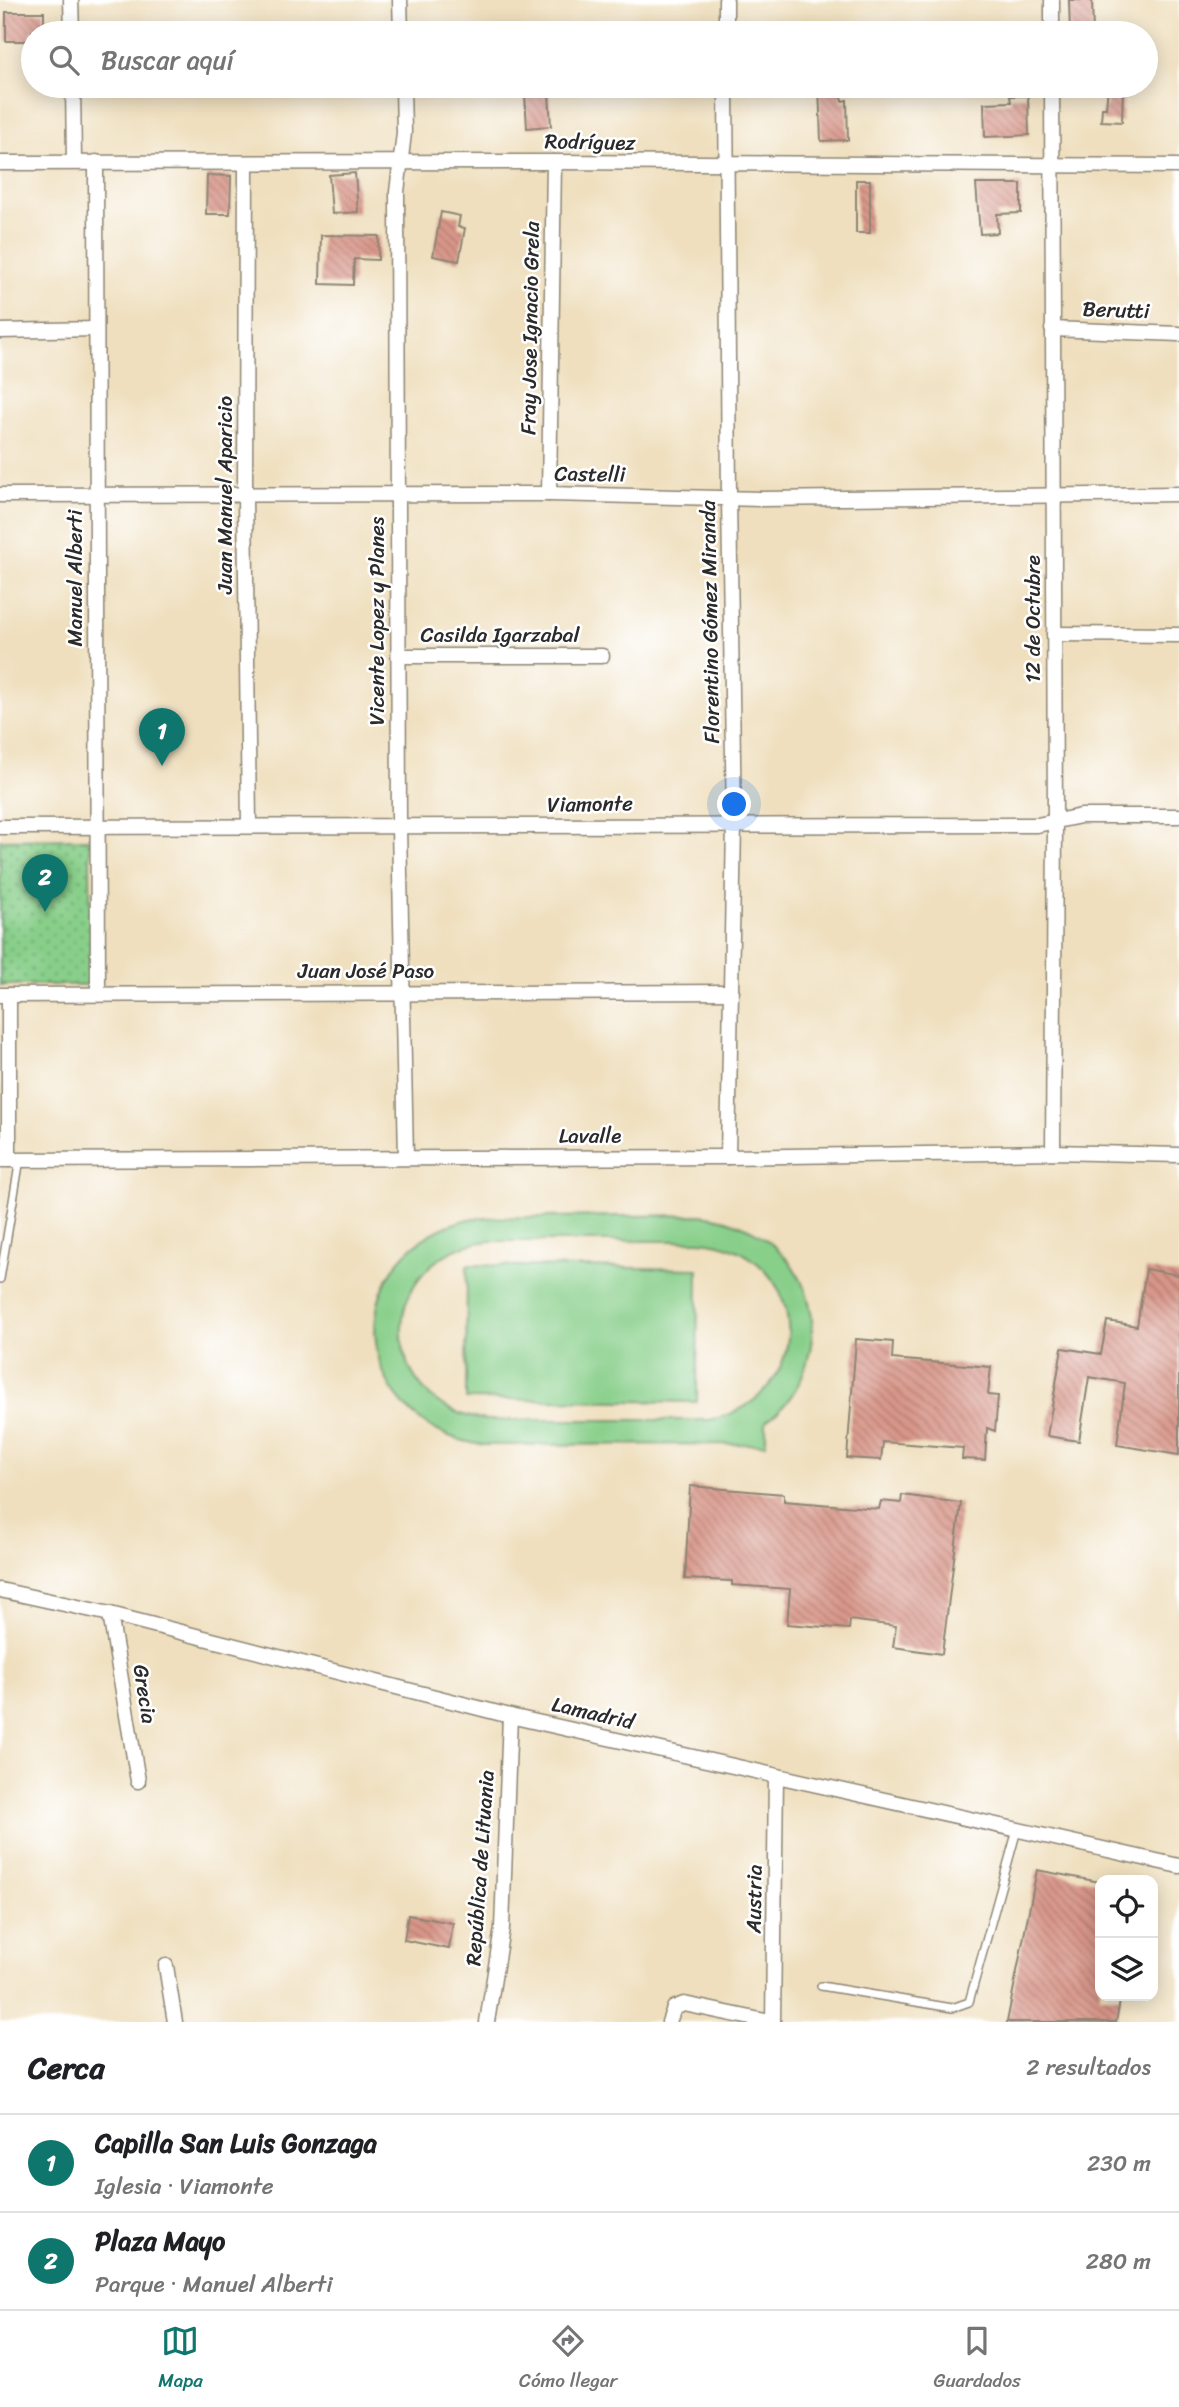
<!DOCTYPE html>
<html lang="es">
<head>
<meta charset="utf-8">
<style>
	:root { --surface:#fff; --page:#f2f2f2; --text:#202124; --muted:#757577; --line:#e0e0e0; --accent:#0f766e }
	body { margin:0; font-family:Sriracha,sans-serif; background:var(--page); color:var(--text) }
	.controls { position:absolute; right:21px; bottom:21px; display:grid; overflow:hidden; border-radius:14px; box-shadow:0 4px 18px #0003 }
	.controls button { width:63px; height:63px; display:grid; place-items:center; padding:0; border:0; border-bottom:2px solid var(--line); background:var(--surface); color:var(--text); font:35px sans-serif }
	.you { position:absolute; left:735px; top:805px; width:24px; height:24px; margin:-18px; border:5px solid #fff; border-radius:50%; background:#1a73e8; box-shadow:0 0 0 10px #1a73e833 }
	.badge { display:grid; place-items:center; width:46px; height:46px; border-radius:50%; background:var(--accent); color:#fff; font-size:23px; font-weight:700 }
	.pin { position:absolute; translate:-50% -58px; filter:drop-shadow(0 2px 4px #0008) }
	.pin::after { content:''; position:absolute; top:37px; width:24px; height:21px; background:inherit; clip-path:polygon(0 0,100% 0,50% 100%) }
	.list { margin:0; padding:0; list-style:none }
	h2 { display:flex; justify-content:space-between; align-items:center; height:91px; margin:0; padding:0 28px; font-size:30px }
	h2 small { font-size:23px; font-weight:400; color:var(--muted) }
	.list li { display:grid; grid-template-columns:46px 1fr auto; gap:21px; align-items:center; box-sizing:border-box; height:98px; padding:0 28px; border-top:2px solid var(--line) }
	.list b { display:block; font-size:26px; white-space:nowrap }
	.list p { margin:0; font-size:23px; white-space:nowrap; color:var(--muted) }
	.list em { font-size:23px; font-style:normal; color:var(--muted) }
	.icon { flex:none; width:38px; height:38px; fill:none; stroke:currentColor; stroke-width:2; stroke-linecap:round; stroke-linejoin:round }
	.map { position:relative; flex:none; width:1179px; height:2022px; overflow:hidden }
	.search { position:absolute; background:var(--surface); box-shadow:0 4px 18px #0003; left:21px; right:21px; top:21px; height:77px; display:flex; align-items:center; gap:18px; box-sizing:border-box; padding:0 24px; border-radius:38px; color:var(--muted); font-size:26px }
	.sheet { height:287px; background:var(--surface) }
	nav { display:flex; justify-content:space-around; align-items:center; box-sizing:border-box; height:98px; border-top:2px solid var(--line); background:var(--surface); font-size:19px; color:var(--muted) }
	nav a { display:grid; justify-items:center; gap:4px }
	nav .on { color:var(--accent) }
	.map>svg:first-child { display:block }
	.grass { fill:url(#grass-dots); stroke:#5a7d5a; stroke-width:2 }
	.garden { fill:#88cf8a; stroke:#5a7d5a; stroke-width:2; fill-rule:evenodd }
	.building { fill:url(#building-back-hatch) }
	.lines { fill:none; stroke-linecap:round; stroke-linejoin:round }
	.lane-casing { stroke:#8d8574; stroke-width:10 }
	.street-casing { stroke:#8d8574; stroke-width:17 }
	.lane { stroke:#fff; stroke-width:7 }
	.street { stroke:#fff; stroke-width:14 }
	.labels { text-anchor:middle; stroke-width:5; stroke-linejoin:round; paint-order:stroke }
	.street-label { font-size:21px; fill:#2b2b2b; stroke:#fff }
</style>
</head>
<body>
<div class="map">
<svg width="1179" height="2022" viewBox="0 0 1179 2022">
	<defs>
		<pattern id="grass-dots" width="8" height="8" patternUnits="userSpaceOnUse" patternTransform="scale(1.75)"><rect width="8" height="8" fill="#88cf8a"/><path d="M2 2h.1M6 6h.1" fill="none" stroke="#6fa871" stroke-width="1.8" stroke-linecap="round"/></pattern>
		<pattern id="building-back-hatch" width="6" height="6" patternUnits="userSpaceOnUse" patternTransform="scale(1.75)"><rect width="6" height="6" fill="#d99689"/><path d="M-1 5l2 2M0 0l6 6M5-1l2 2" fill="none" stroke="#b07b70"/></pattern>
	</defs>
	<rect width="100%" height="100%" fill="#fff"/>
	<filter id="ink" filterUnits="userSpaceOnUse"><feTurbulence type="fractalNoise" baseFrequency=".0143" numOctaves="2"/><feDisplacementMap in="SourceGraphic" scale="14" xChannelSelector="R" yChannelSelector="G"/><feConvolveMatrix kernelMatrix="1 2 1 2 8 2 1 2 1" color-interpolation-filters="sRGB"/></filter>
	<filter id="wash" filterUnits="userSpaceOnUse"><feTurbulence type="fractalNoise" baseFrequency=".00686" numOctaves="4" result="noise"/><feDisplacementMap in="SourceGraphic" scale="28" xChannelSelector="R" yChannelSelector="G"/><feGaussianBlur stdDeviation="1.57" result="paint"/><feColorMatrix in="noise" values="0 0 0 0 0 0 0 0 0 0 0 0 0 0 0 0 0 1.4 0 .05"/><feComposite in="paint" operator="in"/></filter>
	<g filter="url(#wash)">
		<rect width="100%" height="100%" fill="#efdfbe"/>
		<polygon class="grass" points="90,839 91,985 0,985 0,840"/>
		<g class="garden">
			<path d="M700 1215C779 1222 834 1294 804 1371 797 1391 783 1410 766 1421V1444L483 1445C345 1425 337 1246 474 1218ZM491 1241H699C812 1249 820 1398 709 1420H486C371 1405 375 1251 491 1241Z"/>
			<polygon points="467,1265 698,1269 697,1402 466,1399"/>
		</g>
		<g id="blocks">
			<g class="building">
				<polygon points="1069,0 1092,0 1093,33 1070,33"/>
				<polygon points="6,12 44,12 44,31 32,31 32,41 6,41"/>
				<polygon points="819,86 841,86 842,101 847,100 848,140 821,141"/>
				<polygon points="1108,86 1123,86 1122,122 1101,121 1102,108 1106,108"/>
				<polygon points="549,93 551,126 527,128 525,95"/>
				<polygon points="1010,96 1028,96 1029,135 985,137 984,103 1011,102"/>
				<polygon points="355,173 358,212 332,214 329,175"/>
				<polygon points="207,175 231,176 230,214 206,214"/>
				<rect x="856" y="180" width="14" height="53"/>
				<polygon points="976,184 1021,184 1021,213 997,214 998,233 980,234"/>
				<polygon points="441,212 460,216 458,227 465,228 459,261 433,256"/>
				<polygon points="321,235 379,236 378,260 354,259 353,285 320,284"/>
				<polygon points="1146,1269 1179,1275 1179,1455 1117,1445 1125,1383 1089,1377 1079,1441 1047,1436 1062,1348 1101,1354 1107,1321 1137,1326"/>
				<polygon points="856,1339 893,1342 892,1359 991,1367 988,1395 998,1396 995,1431 987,1428 985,1460 962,1459 963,1448 883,1442 881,1460 847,1458"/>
				<polygon points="690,1486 784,1494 784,1501 879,1509 881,1501 901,1503 902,1495 961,1503 942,1654 893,1647 896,1626 850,1620 849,1629 787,1624 790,1589 732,1585 732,1581 685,1579"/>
				<polygon points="1037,1870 1100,1882 1100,1996 1121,1996 1116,2022 1007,2022"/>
				<polygon points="408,1915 453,1923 449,1949 404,1940"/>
			</g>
		</g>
	</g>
	<g filter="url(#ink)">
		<use href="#blocks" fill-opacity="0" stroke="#8d8574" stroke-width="2"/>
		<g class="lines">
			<defs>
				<g id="lane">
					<polyline points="0,1279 20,1159"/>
					<polyline points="821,1986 952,2008 969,2002 1017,1830"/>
				</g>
				<g id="street">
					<polyline points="71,0 72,33"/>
					<polyline points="400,0 401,33"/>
					<polyline points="726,0 726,33"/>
					<polyline points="1052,0 1052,33"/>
					<polyline points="73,86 74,162"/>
					<polyline points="403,86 404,133 397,192 399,827 406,1157"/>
					<polyline points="726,86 729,498 734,824 728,1157"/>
					<polyline points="1052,86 1055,821 1053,1152"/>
					<polyline points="96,162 98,994"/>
					<polyline points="0,163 554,162 1179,166"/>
					<polyline points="246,164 245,495 249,825"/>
					<polyline points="1052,329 1179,334"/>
					<polyline points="0,331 96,329"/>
					<polyline points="549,494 554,162"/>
					<polyline points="0,495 549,494 762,499 1179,494"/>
					<polyline points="1054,634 1179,635"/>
					<polyline points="399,656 602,656"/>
					<polyline points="0,827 1037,825 1081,816 1179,816"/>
					<polyline points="0,995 732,992"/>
					<polyline points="9,995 9,1160"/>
					<polyline points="0,1160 728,1157 1053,1152 1179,1155"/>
					<polyline points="0,1590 110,1614 510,1716 1179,1866"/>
					<polyline points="110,1614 138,1781"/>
					<polyline points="166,1966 175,2022"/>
					<polyline points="487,2022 502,1928 510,1716"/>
					<polyline points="669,2022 674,2008 684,2004 770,2022"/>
					<polyline points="773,2022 776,1776"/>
				</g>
			</defs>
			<use href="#lane" class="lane-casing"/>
			<use href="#street" class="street-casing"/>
			<use href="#lane" class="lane"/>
			<use href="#street" class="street"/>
		</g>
	</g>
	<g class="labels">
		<g class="street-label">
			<text transform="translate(590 142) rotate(1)" y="7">Rodríguez</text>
			<text transform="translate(1116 310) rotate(2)" y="7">Berutti</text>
			<text transform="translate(530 328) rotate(-89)" y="7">Fray Jose Ignacio Grela</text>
			<text transform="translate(590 474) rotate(1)" y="7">Castelli</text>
			<text transform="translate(225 495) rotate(-90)" y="7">Juan Manuel Aparicio</text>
			<text transform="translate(75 578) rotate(-90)" y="7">Manuel Alberti</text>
			<text transform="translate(1033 619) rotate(-90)" y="7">12 de Octubre</text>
			<text transform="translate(377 621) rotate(-90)" y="7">Vicente Lopez y Planes</text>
			<text transform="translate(710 622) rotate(-91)" y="7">Florentino Gómez Miranda</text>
			<text x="500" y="642">Casilda Igarzabal</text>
			<text transform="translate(590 804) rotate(-1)" y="7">Viamonte</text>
			<text x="366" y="978">Juan José Paso</text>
			<text x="590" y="1143">Lavalle</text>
			<text transform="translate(145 1694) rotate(81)" y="7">Grecia</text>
			<text transform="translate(593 1713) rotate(13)" y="7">Lamadrid</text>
			<text transform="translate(480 1868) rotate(-86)" y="7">República de Lituania</text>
			<text transform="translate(754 1899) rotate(-89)" y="7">Austria</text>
		</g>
	</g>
</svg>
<div class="controls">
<button><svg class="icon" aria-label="locate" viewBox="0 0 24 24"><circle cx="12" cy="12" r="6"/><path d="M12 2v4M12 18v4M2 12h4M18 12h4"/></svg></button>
<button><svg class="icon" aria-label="layers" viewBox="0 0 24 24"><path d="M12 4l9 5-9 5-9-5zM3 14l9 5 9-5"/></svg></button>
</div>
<div class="you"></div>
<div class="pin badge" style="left:162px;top:766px">1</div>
<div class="pin badge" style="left:45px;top:912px">2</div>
<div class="search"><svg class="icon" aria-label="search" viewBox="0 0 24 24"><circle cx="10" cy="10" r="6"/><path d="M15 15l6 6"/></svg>Buscar aquí</div>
</div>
<section class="sheet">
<h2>Cerca<small>2 resultados</small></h2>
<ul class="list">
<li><span class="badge">1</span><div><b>Capilla San Luis Gonzaga</b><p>Iglesia · Viamonte</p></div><em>230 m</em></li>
<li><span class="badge">2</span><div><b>Plaza Mayo</b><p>Parque · Manuel Alberti</p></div><em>280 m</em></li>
</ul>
</section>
<nav>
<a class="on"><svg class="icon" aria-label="map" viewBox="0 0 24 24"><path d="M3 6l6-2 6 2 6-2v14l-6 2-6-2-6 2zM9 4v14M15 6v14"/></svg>Mapa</a>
<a><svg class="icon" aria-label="directions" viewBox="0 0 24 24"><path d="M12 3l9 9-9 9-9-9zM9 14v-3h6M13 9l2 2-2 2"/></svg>Cómo llegar</a>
<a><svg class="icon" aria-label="saved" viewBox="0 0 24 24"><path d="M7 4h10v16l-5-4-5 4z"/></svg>Guardados</a>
</nav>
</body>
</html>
